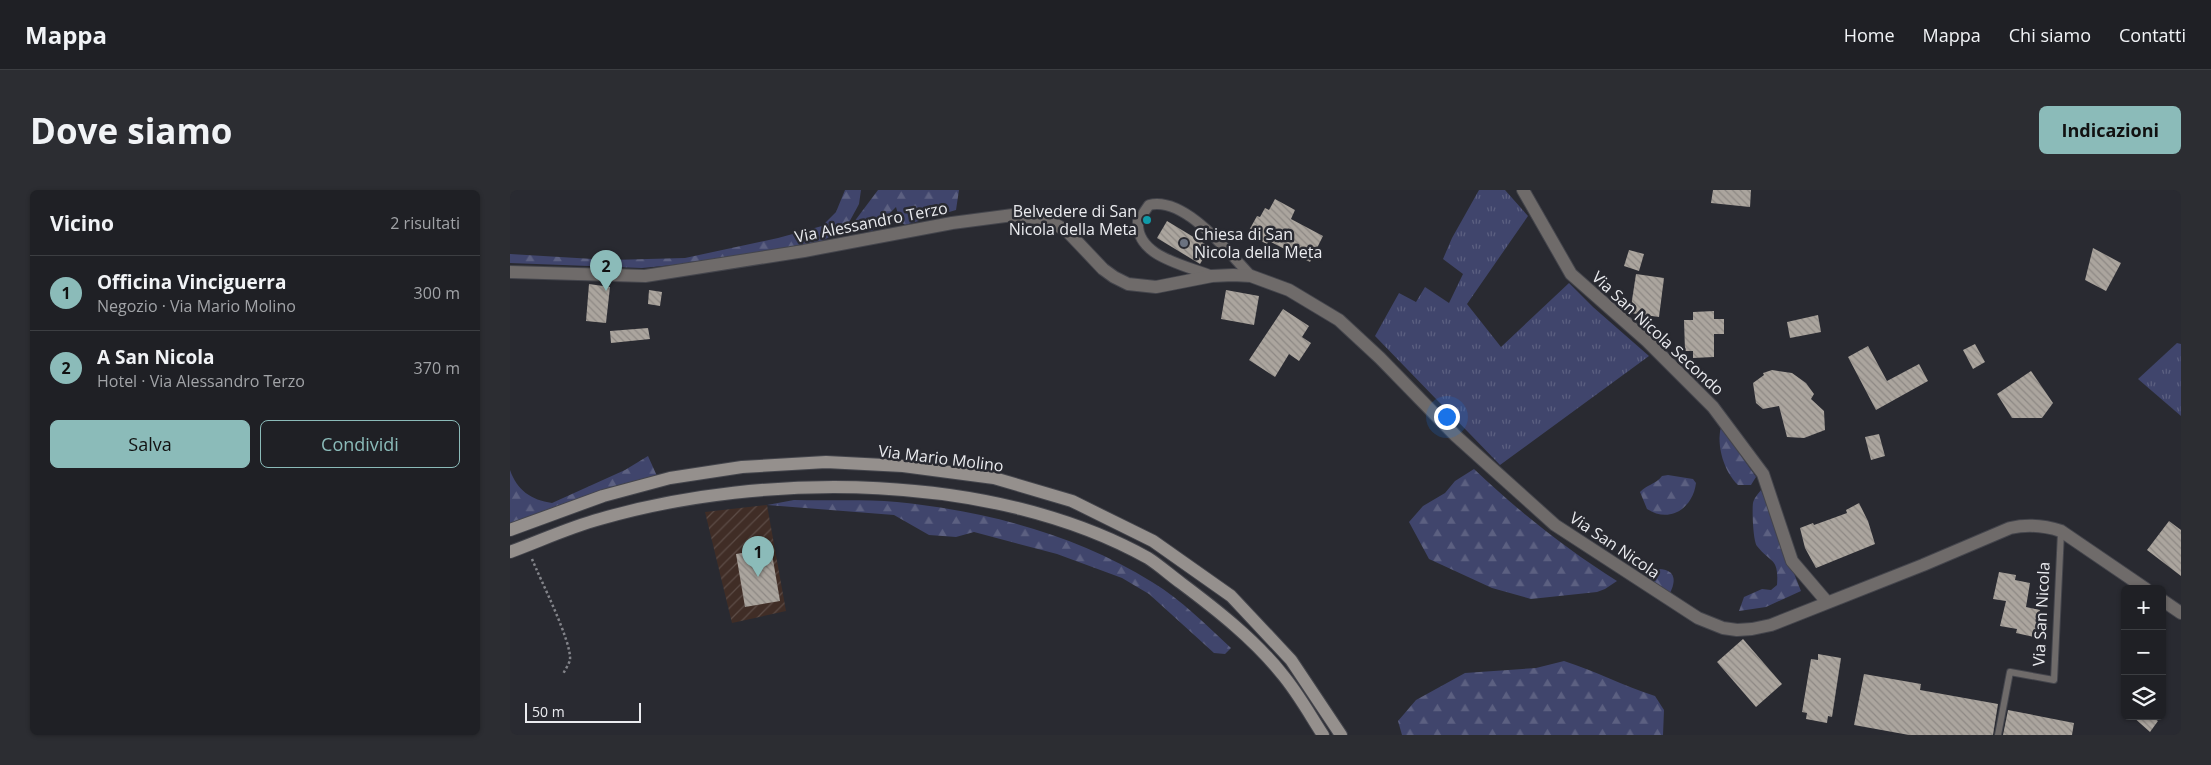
<!DOCTYPE html>
<html lang="it">
<head>
<meta charset="utf-8">
<style>
	:root { --surface:#1f2025; --page:#2c2d32; --text:#f1f3f6; --muted:#a1a3a7; --line:#3c3e42; --accent:#8bbbb9 }
	body { margin:0; font-family:"Open Sans",sans-serif; background:var(--page); color:var(--text) }
	.controls { position:absolute; right:15px; bottom:15px; display:grid; overflow:hidden; border-radius:8px; box-shadow:0 1px 4px #0004 }
	.controls button { width:45px; height:45px; display:grid; place-items:center; padding:0; border:0; border-bottom:1px solid var(--line); background:var(--surface); color:var(--text); font:25px sans-serif }
	.scale { position:absolute; left:15px; bottom:12px; width:116px; box-sizing:border-box; padding-left:5px; border:2px solid #eaebef; border-top:0; font-size:14px; line-height:18px; white-space:nowrap; color:#eaebef; -webkit-text-stroke:4px #292a31; paint-order:stroke }
	.you { position:absolute; left:936px; top:226px; width:18px; height:18px; margin:-12px; border:4px solid #fff; border-radius:50%; background:#1a73e8; box-shadow:0 0 0 8px #1a73e833 }
	.badge { display:grid; place-items:center; width:32px; height:32px; border-radius:50%; background:var(--accent); color:#111; font-size:16px; font-weight:700 }
	.pin { position:absolute; translate:-50% -41px; filter:drop-shadow(0 1px 2px #0008) }
	.pin::after { content:''; position:absolute; top:26px; width:18px; height:15px; background:inherit; clip-path:polygon(0 0,100% 0,50% 100%) }
	.list { margin:0; padding:0; list-style:none }
	h2 { display:flex; justify-content:space-between; align-items:center; height:65px; margin:0; padding:0 20px; font-size:21px }
	h2 small { font-size:16px; font-weight:400; color:var(--muted) }
	.list li { display:grid; grid-template-columns:32px 1fr auto; gap:15px; align-items:center; box-sizing:border-box; height:75px; padding:0 20px; border-top:1px solid var(--line) }
	.list b { display:block; font-size:19px; white-space:nowrap }
	.list p { margin:0; font-size:16px; white-space:nowrap; color:var(--muted) }
	.list em { font-size:16px; font-style:normal; color:var(--muted) }
	.actions { display:flex; gap:10px; padding:15px 20px }
	.actions a { flex:1; padding:11px 0; border:1px solid var(--accent); border-radius:8px; text-align:center; font-size:18px; color:var(--accent) }
	.actions .main { background:var(--accent); color:#111 }
	.icon { flex:none; width:28px; height:28px; fill:none; stroke:currentColor; stroke-width:2; stroke-linecap:round; stroke-linejoin:round }
	.map { position:relative; flex:none; width:1671px; height:545px; overflow:hidden; border-radius:8px }
	header { display:flex; align-items:center; gap:30px; box-sizing:border-box; height:70px; padding:0 25px; background:var(--surface); border-bottom:1px solid var(--line) }
	header strong { font-size:24px }
	nav { display:flex; gap:28px; margin-inline-start:auto; font-size:18px }
	.intro { display:flex; align-items:center; justify-content:space-between; box-sizing:border-box; height:120px; padding:0 30px }
	h1 { margin:0; font-size:35px }
	.button { padding:12px 22px; border-radius:8px; background:var(--accent); color:#111; font-size:18px; font-weight:700 }
	main { display:flex; gap:30px; padding:0 30px }
	aside { flex:1; background:var(--surface); border-radius:8px; box-shadow:0 1px 4px #0004 }
	.map>svg:first-child { display:block }
	.industrial { fill:url(#industrial-furrows) }
	.grass { fill:url(#grass-tufts) }
	.forest { fill:url(#forest-firs) }
	.building { fill:url(#building-back-hatch) }
	.lines { fill:none; stroke-linecap:round; stroke-linejoin:round }
	.service-casing { stroke:#44454c; stroke-width:8 }
	.pedestrian-casing { stroke:#44454c; stroke-width:12 }
	.minor-casing { stroke:#44454c; stroke-width:14 }
	.secondary-casing { stroke:#44454c; stroke-width:14 }
	.path { stroke:#83848a; stroke-width:2.5; stroke-dasharray:2.5 2.5; stroke-linecap:butt }
	.service { stroke:#6f6b6a; stroke-width:6 }
	.pedestrian { stroke:#6f6b6a; stroke-width:10 }
	.minor { stroke:#6f6b6a; stroke-width:12 }
	.secondary { stroke:#95908d; stroke-width:12 }
	.culture-dot { fill:#0f9aa8; stroke:#292a31; stroke-width:2 }
	.worship-dot { fill:#6b7280; stroke:#292a31; stroke-width:2 }
	.labels { text-anchor:middle; stroke-width:5; stroke-linejoin:round; paint-order:stroke }
	.poi-label { font-size:16px; fill:#eaebef; stroke:#292a31; text-anchor:end }
	.street-label { font-size:16px; fill:#eaebef; stroke:#292a31 }
</style>
</head>
<body>
<header>
<strong>Mappa</strong>
<nav><a>Home</a><a>Mappa</a><a>Chi siamo</a><a>Contatti</a></nav>
</header>
<div class="intro"><h1>Dove siamo</h1><a class="button">Indicazioni</a></div>
<main>
<aside>
<h2>Vicino<small>2 risultati</small></h2>
<ul class="list">
<li><span class="badge">1</span><div><b>Officina Vinciguerra</b><p>Negozio · Via Mario Molino</p></div><em>300 m</em></li>
<li><span class="badge">2</span><div><b>A San Nicola</b><p>Hotel · Via Alessandro Terzo</p></div><em>370 m</em></li>
</ul>
<div class="actions"><a class="main">Salva</a><a>Condividi</a></div>
</aside>
<div class="map">
<svg width="1671" height="545" viewBox="0 0 1671 545">
	<defs>
		<pattern id="industrial-furrows" width="10" height="10" patternUnits="userSpaceOnUse" patternTransform="scale(1.25)"><rect width="10" height="10" fill="#402d26"/><path d="M-1 1l2-2M0 10L10 0M9 11l2-2" fill="none" stroke="#5c4c46"/></pattern>
		<pattern id="grass-tufts" width="24" height="20" patternUnits="userSpaceOnUse" patternTransform="scale(1.25)"><rect width="24" height="20" fill="#40456c"/><path d="M3 7l-1-3M5 7V3M7 7l1-3M15 17l-1-3M17 17v-4M19 17l1-3" fill="none" stroke="#5c6081"/></pattern>
		<pattern id="forest-firs" width="22" height="20" patternUnits="userSpaceOnUse" patternTransform="scale(1.25)"><rect width="22" height="20" fill="#40456c"/><path d="M5 1l3.5 6h-7zM16 11l3.5 6h-7z" fill="#5c6081"/></pattern>
		<pattern id="building-back-hatch" width="6" height="6" patternUnits="userSpaceOnUse" patternTransform="scale(1.25)"><rect width="6" height="6" fill="#aba59e"/><path d="M-1 5l2 2M0 0l6 6M5-1l2 2" fill="none" stroke="#8d8884"/></pattern>
	</defs>
	<rect width="100%" height="100%" fill="#292a31"/>
	<polygon class="industrial" points="257,315 276,421 222,433 195,322"/>
	<g class="grass">
		<polygon points="969,0 995,0 1018,26 957,114 991,157 1059,93 1083,117 1139,166 990,275 865,146 889,103 906,112 915,97 939,113 953,84 933,69 942,48"/>
		<polygon points="1667,153 1671,154 1671,226 1628,189"/>
	</g>
	<g class="forest">
		<polygon points="335,0 351,0 349,14 336,38 312,51 203,71 132,78 0,73 0,64 100,70 175,68 268,48 312,36 326,22"/>
		<polygon points="368,0 449,0 446,20 395,35 390,31 386,17 362,41 346,41 341,36"/>
		<path d="M1211 237 1246 287 1241 295H1228C1214 282 1206 255 1211 237Z"/>
		<path d="M138 266 147 286 0 335V280C7 300 21 310 42 313L115 280Z"/>
		<path d="M964 279C1008 321 1056 359 1107 391L1095 399 1087 402 1021 409 982 398 919 369 899 332 913 316 935 303 945 291Z"/>
		<path d="M1158 285 1183 289 1186 293C1183 318 1160 334 1137 319L1130 302C1136 295 1146 294 1152 286Z"/>
		<path d="M1251 300 1291 401 1256 417 1229 421 1234 407 1252 399 1261 400 1267 395C1269 367 1261 374 1247 356 1243 351 1242 320 1243 313 1244 308 1248 304 1251 300Z"/>
		<path d="M284 310C318 311 353 309 387 312 475 321 566 344 642 392 672 410 696 435 721 458L715 464 704 463 639 404 612 388 547 364 464 342 446 347 419 345 384 325 257 315Z"/>
		<path d="M1149 379C1166 380 1166 391 1160 403L1137 389Z"/>
		<path d="M1054 471C1085 481 1114 496 1145 506L1154 520 1153 545H892L888 531 906 510 955 483 1026 478Z"/>
	</g>
	<g class="building">
		<polygon points="1203,0 1241,0 1240,17 1201,13"/>
		<polygon points="765,9 785,20 781,29 813,46 800,72 759,51 757,54 737,44 747,26 750,27 755,18 759,20"/>
		<polygon points="657,31 700,57 690,74 647,48"/>
		<polygon points="1583,58 1611,73 1596,101 1575,90"/>
		<polygon points="1119,60 1134,64 1129,81 1114,76"/>
		<polygon points="1126,84 1154,88 1149,127 1120,123"/>
		<polygon points="79,94 100,97 96,133 76,131"/>
		<polygon points="139,100 152,102 150,116 138,114"/>
		<polygon points="716,100 749,106 744,135 711,129"/>
		<polygon points="773,119 799,136 792,147 801,153 789,171 779,164 765,187 739,170"/>
		<polygon points="1204,121 1204,129 1214,129 1214,144 1204,144 1204,167 1183,168 1183,161 1175,161 1174,130 1183,130 1183,122"/>
		<polygon points="1308,125 1311,142 1280,148 1277,132"/>
		<polygon points="138,138 140,149 101,153 100,141"/>
		<polygon points="1465,154 1475,172 1463,179 1453,160"/>
		<polygon points="1358,156 1377,191 1409,174 1418,191 1366,220 1338,167"/>
		<polygon points="1262,180 1282,183 1296,193 1304,204 1301,209 1314,221 1315,240 1294,248 1277,247 1269,216 1253,219 1246,213 1243,193 1254,185 1253,183"/>
		<polygon points="1521,181 1543,213 1532,228 1502,228 1487,204"/>
		<polygon points="1369,244 1375,266 1361,270 1355,247"/>
		<polygon points="1349,313 1358,331 1365,354 1306,378 1295,358 1290,338 1303,333 1304,335 1337,323 1336,320"/>
		<polygon points="1659,331 1671,340 1671,386 1637,360"/>
		<polygon points="261,358 270,411 235,417 226,364"/>
		<polygon points="1489,382 1506,385 1505,390 1520,393 1516,417 1530,420 1524,447 1506,443 1507,439 1490,436 1496,411 1483,409"/>
		<polygon points="1233,449 1272,494 1246,517 1207,472"/>
		<polygon points="1308,464 1331,468 1322,527 1318,526 1317,533 1296,529 1297,523 1292,522 1301,469 1308,470"/>
		<polygon points="1354,484 1411,494 1410,500 1488,514 1483,545 1399,545 1344,535"/>
		<polygon points="1498,520 1564,533 1562,545 1493,545"/>
		<polygon points="1622,526 1641,526 1648,531 1640,542"/>
	</g>
	<g class="lines">
		<defs>
			<polyline id="service" points="1488,545 1500,482 1544,490 1551,342"/>
			<path id="pedestrian" d="M702 86C676 75 625 67 628 31L639 15C675 6 718 62 741 86"/>
			<g id="minor">
				<polyline points="1013,0 1061,84 1137,151 1203,217 1253,284 1282,371 1317,412"/>
				<path d="M0 82 135 86 294 61 442 33 503 25 536 29 557 41 593 79 604 87 618 94 646 97 702 86 723 85 741 86 779 100 829 130 870 168 946 246 1045 335 1188 428 1213 438 1227 440 1242 439 1261 435 1413 375 1500 338C1518 334 1533 335 1551 341L1636 399"/>
				<polyline points="1652,410 1671,423"/>
			</g>
			<g id="secondary">
				<polyline points="0,340 93,306 160,288 232,277 316,272 393,276 484,288 562,311 643,351 721,406 781,470 831,545"/>
				<path d="M0 362C30 351 60 337 90 329 256 281 484 282 638 368 649 375 660 385 671 393 707 420 744 449 772 484 788 503 800 525 813 545"/>
			</g>
		</defs>
		<use href="#service" class="service-casing"/>
		<use href="#pedestrian" class="pedestrian-casing"/>
		<use href="#minor" class="minor-casing"/>
		<use href="#secondary" class="secondary-casing"/>
		<path class="path" d="M22 369C30 389 62 452 60 470 59 474 55 480 53 484"/>
		<use href="#service" class="service"/>
		<use href="#pedestrian" class="pedestrian"/>
		<use href="#minor" class="minor"/>
		<use href="#secondary" class="secondary"/>
	</g>
	<circle class="culture-dot" cx="637" cy="30" r="5"/>
	<circle class="worship-dot" cx="674" cy="53" r="5"/>
	<g class="labels">
		<g class="poi-label">
			<text x="627" y="27">Belvedere di San<tspan x="627" dy="18">Nicola della Meta</tspan></text>
			<text x="684" y="50" text-anchor="start">Chiesa di San<tspan x="684" dy="18">Nicola della Meta</tspan></text>
		</g>
		<g class="street-label">
			<text transform="translate(361 32) rotate(-11)" y="6">Via Alessandro Terzo</text>
			<text transform="translate(1148 143) rotate(43)" y="6">Via San Nicola Secondo</text>
			<text transform="translate(431 268) rotate(7)" y="6">Via Mario Molino</text>
			<text transform="translate(1105 355) rotate(34)" y="6">Via San Nicola</text>
			<text transform="translate(1531 424) rotate(-87)" y="6">Via San Nicola</text>
		</g>
	</g>
</svg>
<div class="controls">
<button>+</button>
<button>−</button>
<button><svg class="icon" aria-label="layers" viewBox="0 0 24 24"><path d="M12 4l9 5-9 5-9-5zM3 14l9 5 9-5"/></svg></button>
</div>
<div class="scale">50 m</div>
<div class="you"></div>
<div class="pin badge" style="left:248px;top:387px">1</div>
<div class="pin badge" style="left:96px;top:101px">2</div>
</div>
</main>
</body>
</html>
